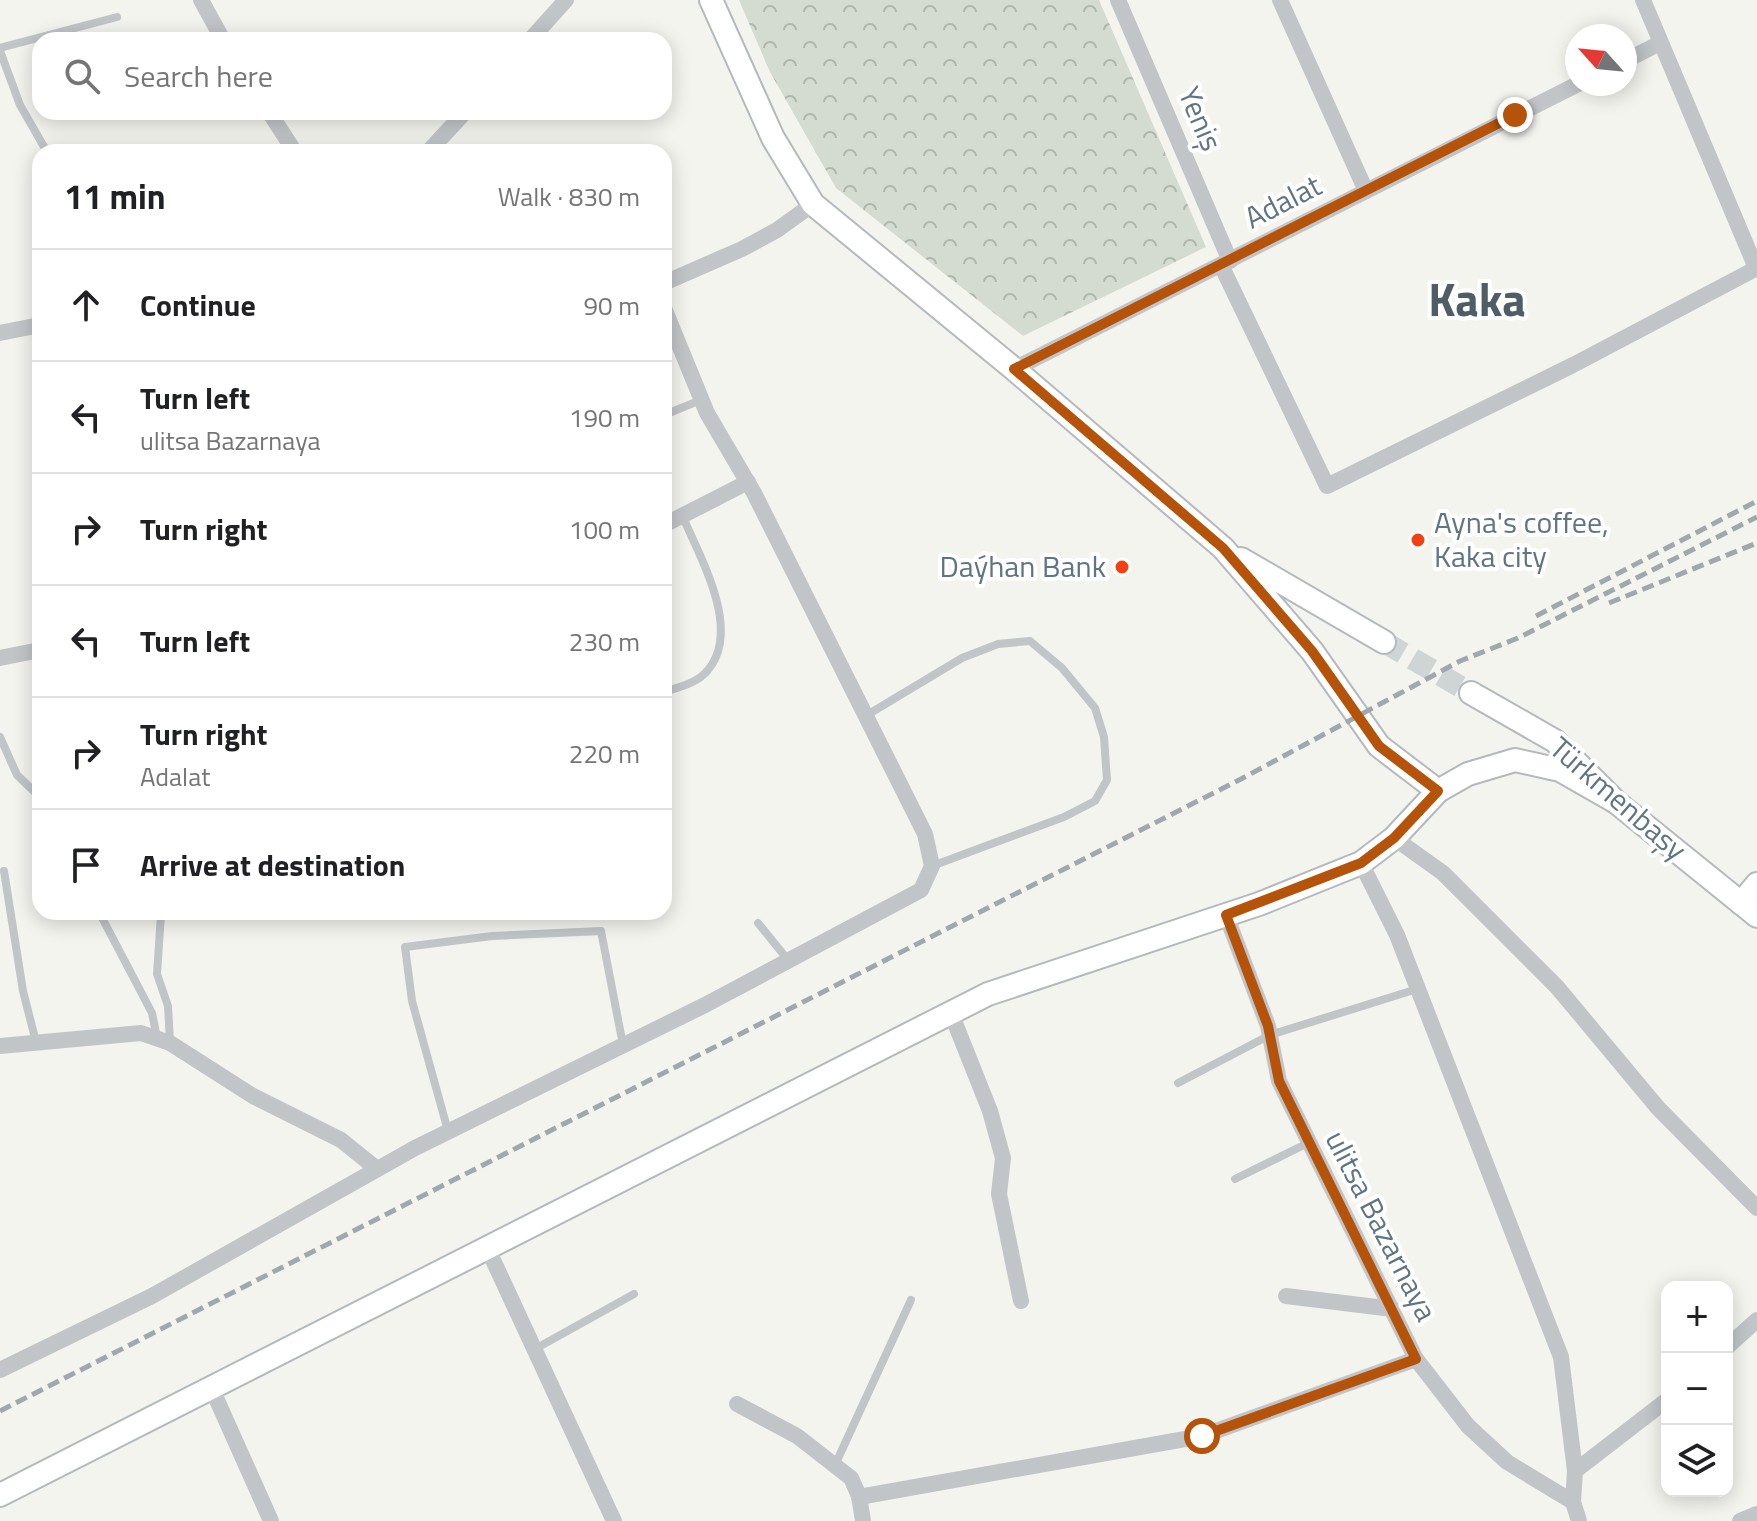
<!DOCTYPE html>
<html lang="en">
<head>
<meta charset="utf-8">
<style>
	:root { --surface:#fff; --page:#f2f2f2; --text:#202124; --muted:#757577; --line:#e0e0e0 }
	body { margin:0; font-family:"Titillium Web",sans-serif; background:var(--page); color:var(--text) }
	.controls { position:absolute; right:24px; bottom:24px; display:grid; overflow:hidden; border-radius:16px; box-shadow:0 4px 20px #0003 }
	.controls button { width:72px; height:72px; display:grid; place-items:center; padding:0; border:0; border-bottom:2px solid var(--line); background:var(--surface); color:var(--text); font:40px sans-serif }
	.compass { position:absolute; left:1565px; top:24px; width:72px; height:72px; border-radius:50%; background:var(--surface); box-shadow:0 4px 20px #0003; rotate:297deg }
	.stop { position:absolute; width:24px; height:24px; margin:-18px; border:6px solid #b45309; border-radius:50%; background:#fff }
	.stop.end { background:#b45309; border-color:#fff; box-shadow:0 2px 8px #0008 }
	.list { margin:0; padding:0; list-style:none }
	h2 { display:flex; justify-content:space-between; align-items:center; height:104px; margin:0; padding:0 32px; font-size:34px }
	h2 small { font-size:26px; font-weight:400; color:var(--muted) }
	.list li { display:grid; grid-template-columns:52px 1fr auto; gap:24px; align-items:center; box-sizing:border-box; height:112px; padding:0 32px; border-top:2px solid var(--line) }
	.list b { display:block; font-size:30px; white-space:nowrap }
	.list p { margin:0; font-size:26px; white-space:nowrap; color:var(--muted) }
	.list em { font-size:26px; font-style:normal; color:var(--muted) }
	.icon { flex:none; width:44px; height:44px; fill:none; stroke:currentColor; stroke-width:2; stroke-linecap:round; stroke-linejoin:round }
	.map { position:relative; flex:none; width:1757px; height:1521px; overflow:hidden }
	.search { position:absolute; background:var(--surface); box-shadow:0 4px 20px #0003; left:32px; top:32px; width:640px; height:88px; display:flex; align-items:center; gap:20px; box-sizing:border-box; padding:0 28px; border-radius:24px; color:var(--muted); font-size:30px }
	.panel { position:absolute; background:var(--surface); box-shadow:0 4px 20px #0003; left:32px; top:144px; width:640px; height:776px; border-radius:24px }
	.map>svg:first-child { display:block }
	.forest { fill:url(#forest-crowns) }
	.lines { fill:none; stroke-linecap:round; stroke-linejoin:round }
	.secondary-tunnel { stroke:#cfd4d4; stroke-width:22; stroke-dasharray:22 11; stroke-linecap:butt }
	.secondary-casing { stroke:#b3b9bd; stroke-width:26 }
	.lane { stroke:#c1c5c8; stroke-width:8 }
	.street { stroke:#c1c5c8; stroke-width:16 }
	.secondary { stroke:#fff; stroke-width:22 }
	.rail { stroke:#a1a8ad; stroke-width:5; stroke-dasharray:12 6; stroke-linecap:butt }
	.route { stroke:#b45309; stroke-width:10 }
	.poi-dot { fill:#f14112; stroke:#fff; stroke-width:3 }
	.labels { text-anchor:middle; stroke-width:8; stroke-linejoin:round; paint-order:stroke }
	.street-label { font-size:30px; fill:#607483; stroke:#fff }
	.poi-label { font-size:30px; fill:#607483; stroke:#fff; text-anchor:start }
	.town-label { font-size:46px; font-weight:bold; fill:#4f5d67; stroke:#fff }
</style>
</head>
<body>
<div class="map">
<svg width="1757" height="1521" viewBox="0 0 1757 1521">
	<defs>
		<pattern id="forest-crowns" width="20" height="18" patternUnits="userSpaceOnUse" patternTransform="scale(2)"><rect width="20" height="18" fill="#d4dbd0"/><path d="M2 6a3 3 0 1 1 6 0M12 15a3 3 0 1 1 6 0" fill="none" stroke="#afb6ae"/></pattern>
	</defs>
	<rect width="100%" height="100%" fill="#f4f4ef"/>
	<polygon class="forest" points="739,0 1099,0 1206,247 1023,336 836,188 770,72"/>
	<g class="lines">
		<polyline class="secondary-tunnel" points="1384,642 1471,693"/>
		<defs>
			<g id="secondary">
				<polyline points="711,0 773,138 813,204 1014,369 1223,548 1312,651 1379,746 1438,791"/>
				<polyline points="1241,559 1384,642"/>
				<polyline points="1471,693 1555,741 1616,802 1757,916"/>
				<polyline points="1741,903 1757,884"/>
				<polyline points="0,1495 988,994 1259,904 1361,863 1394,838 1438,791 1468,774 1515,760 1560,770 1616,802"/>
			</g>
		</defs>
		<use href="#secondary" class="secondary-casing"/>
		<g class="lane">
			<polyline points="0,48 117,17"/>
			<polyline points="0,51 20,105 47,152"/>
			<polyline points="664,415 701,400"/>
			<path d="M664 692C679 687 698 683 708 670 742 629 700 558 683 517"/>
			<polyline points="867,715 962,658 998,644 1030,641 1062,668 1095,708 1104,737 1107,780 1095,801 1064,817 932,866"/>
			<polyline points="0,737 17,775 40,797"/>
			<polyline points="4,871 23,991 36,1042"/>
			<polyline points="99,912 152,1013 157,1038"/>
			<polyline points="161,914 157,974 168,1006 170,1042"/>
			<polyline points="758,923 788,960"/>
			<polyline points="1178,1083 1270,1035 1417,989"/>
			<polyline points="448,1131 412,1001 405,947 492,936 601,931 623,1045"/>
			<polyline points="1235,1179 1308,1143"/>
			<polyline points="535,1349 634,1294"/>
			<polyline points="835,1465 911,1300"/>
		</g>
		<g class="street">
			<polyline points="201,0 223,40"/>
			<polyline points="1118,0 1230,261"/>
			<polyline points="1280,0 1366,191"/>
			<polyline points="1643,0 1756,268"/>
			<polyline points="530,40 566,0"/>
			<polyline points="1625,61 1660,43"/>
			<polyline points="269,112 295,152"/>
			<polyline points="428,152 465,112"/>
			<polyline points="1221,265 1327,486 1573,365 1757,268"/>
			<polyline points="664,283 742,249 777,230 813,204"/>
			<polyline points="0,333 40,325"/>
			<polyline points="1014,369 1578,84"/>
			<polyline points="664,525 748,482"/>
			<polyline points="0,658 40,650"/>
			<polyline points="1394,838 1443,873 1557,987 1658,1108 1757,1208"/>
			<polyline points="1361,863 1397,935 1561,1357 1575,1471 1573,1502 1579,1521"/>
			<polyline points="1226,915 1268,1026 1279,1081 1416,1359 1468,1426 1507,1462 1573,1502"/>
			<polyline points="951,1013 990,1111 1003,1158 999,1194 1021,1301"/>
			<polyline points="0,1046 141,1033 170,1043 253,1096 341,1140 377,1169"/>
			<polyline points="487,1247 614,1521"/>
			<polyline points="1286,1296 1393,1309"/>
			<polyline points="1727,1347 1757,1320"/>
			<polyline points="0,1370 152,1296 415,1148 705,1005 921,890 932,866 925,834 754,493 707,413 664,308"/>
			<polyline points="212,1389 271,1521"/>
			<polyline points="737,1404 797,1436 851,1478 859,1496 863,1521"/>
			<polyline points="1575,1471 1667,1400"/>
			<polyline points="859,1497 1202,1436 1416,1359"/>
			<polyline points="1740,1521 1757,1514"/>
		</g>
		<use href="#secondary" class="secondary"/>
		<g class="rail">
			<polyline points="1609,603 1757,543"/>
			<polyline points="1536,616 1757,501"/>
			<polyline points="0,1411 1241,779 1460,661 1518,638 1757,517"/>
		</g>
	</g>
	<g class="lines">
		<polyline class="route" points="1202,1436 1416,1359 1279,1081 1268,1026 1226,915 1361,863 1394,838 1438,791 1379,746 1312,651 1223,548 1014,369 1515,115"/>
	</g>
	<g class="poi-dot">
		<circle cx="1418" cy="540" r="8"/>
		<circle cx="1122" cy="567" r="8"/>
	</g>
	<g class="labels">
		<g class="street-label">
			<text transform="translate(1200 119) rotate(67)" y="10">Yeniş</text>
			<text transform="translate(1283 202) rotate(-27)" y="10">Adalat</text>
			<text transform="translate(1618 799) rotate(41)" y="10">Türkmenbaşy</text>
			<text transform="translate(1381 1226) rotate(63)" y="10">ulitsa Bazarnaya</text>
		</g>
		<g class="poi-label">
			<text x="1434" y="533">Ayna's coffee,<tspan x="1434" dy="34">Kaka city</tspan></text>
			<text x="1106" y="577" text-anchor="end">Daýhan Bank</text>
		</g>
		<g class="town-label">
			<text x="1477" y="316">Kaka</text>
		</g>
	</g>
</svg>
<div class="controls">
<button>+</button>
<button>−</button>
<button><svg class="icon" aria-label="layers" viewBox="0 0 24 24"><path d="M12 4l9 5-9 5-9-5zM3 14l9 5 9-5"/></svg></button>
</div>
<svg class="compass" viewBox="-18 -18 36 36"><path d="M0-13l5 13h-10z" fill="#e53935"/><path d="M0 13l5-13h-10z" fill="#757577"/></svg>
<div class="stop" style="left:1202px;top:1436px"></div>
<div class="stop end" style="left:1515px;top:115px"></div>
<div class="search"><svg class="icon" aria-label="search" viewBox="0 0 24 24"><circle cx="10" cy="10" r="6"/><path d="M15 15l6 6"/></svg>Search here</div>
<section class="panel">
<h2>11 min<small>Walk · 830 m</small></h2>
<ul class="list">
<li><svg class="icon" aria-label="ahead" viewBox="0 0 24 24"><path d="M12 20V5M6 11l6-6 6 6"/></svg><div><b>Continue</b></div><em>90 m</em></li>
<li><svg class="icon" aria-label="left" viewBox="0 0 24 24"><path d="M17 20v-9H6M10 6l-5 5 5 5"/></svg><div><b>Turn left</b><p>ulitsa Bazarnaya</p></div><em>190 m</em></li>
<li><svg class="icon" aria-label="right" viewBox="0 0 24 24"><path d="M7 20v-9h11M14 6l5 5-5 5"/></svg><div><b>Turn right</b></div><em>100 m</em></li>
<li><svg class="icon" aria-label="left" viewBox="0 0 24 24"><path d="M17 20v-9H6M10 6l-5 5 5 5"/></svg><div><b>Turn left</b></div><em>230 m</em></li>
<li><svg class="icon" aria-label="right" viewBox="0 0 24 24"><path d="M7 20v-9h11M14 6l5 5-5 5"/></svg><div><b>Turn right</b><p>Adalat</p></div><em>220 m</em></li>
<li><svg class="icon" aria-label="arrive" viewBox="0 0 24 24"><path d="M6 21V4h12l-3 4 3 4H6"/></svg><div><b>Arrive at destination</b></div></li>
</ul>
</section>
</div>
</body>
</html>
